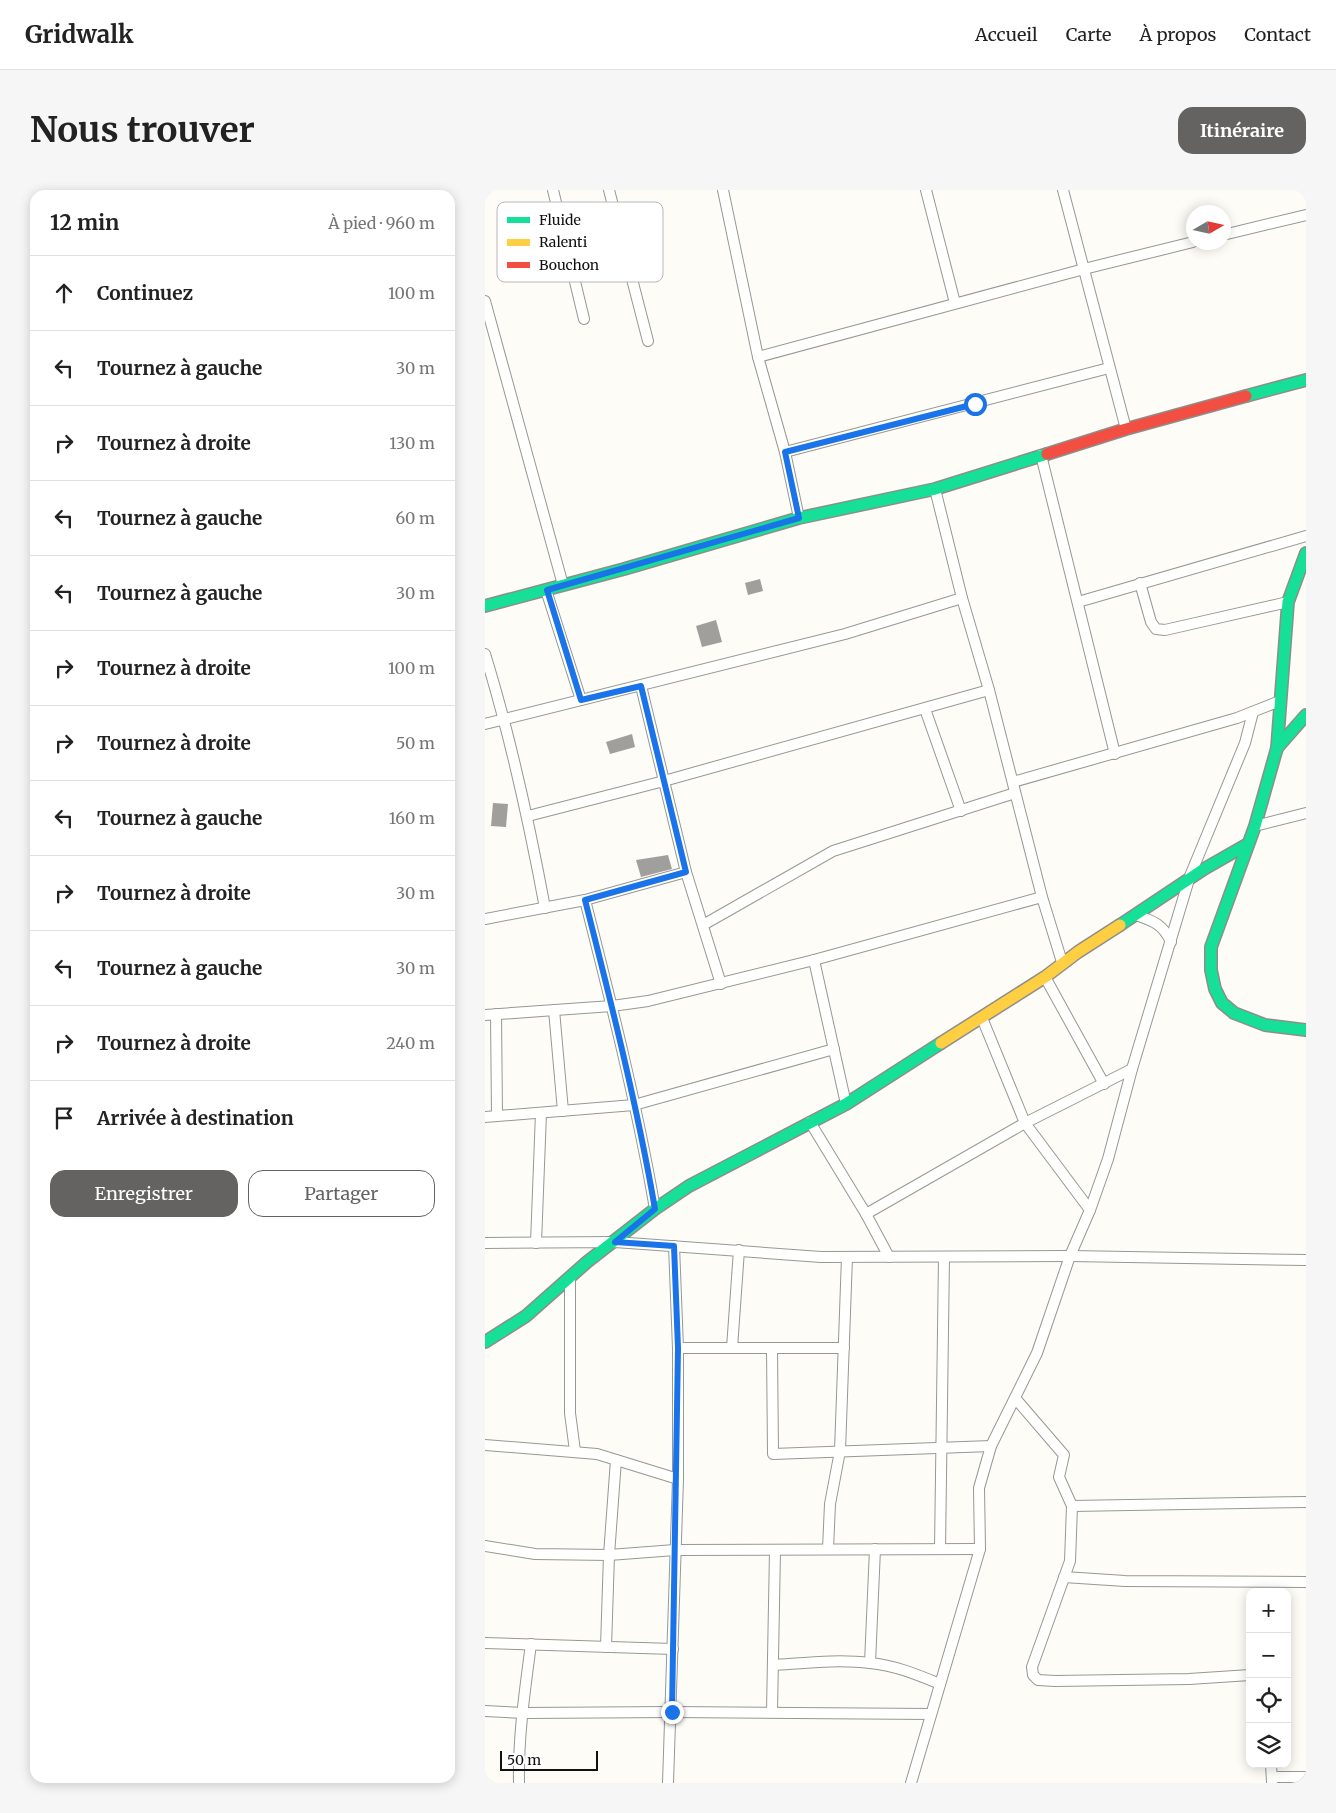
<!DOCTYPE html>
<html lang="fr">
<head>
<meta charset="utf-8">
<style>
	:root { --surface:#fff; --page:#f6f6f6; --text:#222; --muted:#767676; --line:#e0e0e0; --accent:#646362 }
	body { margin:0; font-family:Merriweather,serif; background:var(--page); color:var(--text) }
	.controls { position:absolute; right:15px; bottom:15px; display:grid; overflow:hidden; border-radius:10px; box-shadow:0 2px 12px #0003 }
	.controls button { width:45px; height:45px; display:grid; place-items:center; padding:0; border:0; border-bottom:1px solid var(--line); background:var(--surface); color:var(--text); font:25px sans-serif }
	.compass { position:absolute; left:701px; top:15px; width:45px; height:45px; border-radius:50%; background:var(--surface); box-shadow:0 2px 12px #0003; rotate:81deg }
	.scale { position:absolute; left:15px; bottom:12px; width:98px; box-sizing:border-box; padding-left:5px; border:2px solid #111; border-top:0; font-size:14px; line-height:18px; white-space:nowrap; color:#111; -webkit-text-stroke:4px #fff; paint-order:stroke }
	.stop { position:absolute; width:15px; height:15px; margin:-11px; border:4px solid #1a73e8; border-radius:50%; background:#fff }
	.stop.end { background:#1a73e8; border-color:#fff; box-shadow:0 1px 5px #0008 }
	.list { margin:0; padding:0; list-style:none }
	h2 { display:flex; justify-content:space-between; align-items:center; height:65px; margin:0; padding:0 20px; font-size:21px }
	h2 small { font-size:16px; font-weight:400; color:var(--muted) }
	.list li { display:grid; grid-template-columns:32px 1fr auto; gap:15px; align-items:center; box-sizing:border-box; height:75px; padding:0 20px; border-top:1px solid var(--line) }
	.list b { display:block; font-size:19px; white-space:nowrap }
	.list em { font-size:16px; font-style:normal; color:var(--muted) }
	.actions { display:flex; gap:10px; padding:15px 20px }
	.actions a { flex:1; padding:11px 0; border:1px solid var(--accent); border-radius:15px; text-align:center; font-size:18px; color:var(--accent) }
	.actions .main { background:var(--accent); color:#fff }
	.icon { flex:none; width:28px; height:28px; fill:none; stroke:currentColor; stroke-width:2; stroke-linecap:round; stroke-linejoin:round }
	.map { position:relative; flex:none; width:821px; height:1593px; overflow:hidden; border-radius:15px }
	header { display:flex; align-items:center; gap:30px; box-sizing:border-box; height:70px; padding:0 25px; background:var(--surface); border-bottom:1px solid var(--line) }
	header strong { font-size:24px }
	nav { display:flex; gap:28px; margin-inline-start:auto; font-size:18px }
	.intro { display:flex; align-items:center; justify-content:space-between; box-sizing:border-box; height:120px; padding:0 30px }
	h1 { margin:0; font-size:35px }
	.button { padding:12px 22px; border-radius:15px; background:var(--accent); color:#fff; font-size:18px; font-weight:700 }
	main { display:flex; gap:30px; padding:0 30px }
	aside { flex:1; background:var(--surface); border-radius:15px; box-shadow:0 2px 12px #0003 }
	.map>svg:first-child { display:block }
	.building { fill:#a19f9c }
	.lines { fill:none; stroke-linecap:round; stroke-linejoin:round }
	.street-casing { stroke:#979795; stroke-width:12 }
	.fast-casing { stroke:#8e8d8b; stroke-width:14 }
	.slow-casing { stroke:#8e8d8b; stroke-width:14 }
	.jam-casing { stroke:#8e8d8b; stroke-width:14 }
	.street { stroke:#fffffe; stroke-width:10 }
	.fast { stroke:#16e098; stroke-width:11 }
	.slow { stroke:#ffcf43; stroke-width:11 }
	.jam { stroke:#f24e42; stroke-width:11 }
	.route { stroke:#1a73e8; stroke-width:6 }
	.key { fill:#fff; stroke:#b8b8b8; stroke-width:1 }
	.key-label { font-size:14px; fill:#111 }
</style>
</head>
<body>
<header>
<strong>Gridwalk</strong>
<nav><a>Accueil</a><a>Carte</a><a>À propos</a><a>Contact</a></nav>
</header>
<div class="intro"><h1>Nous trouver</h1><a class="button">Itinéraire</a></div>
<main>
<aside>
<h2>12 min<small>À pied · 960 m</small></h2>
<ul class="list">
<li><svg class="icon" aria-label="ahead" viewBox="0 0 24 24"><path d="M12 20V5M6 11l6-6 6 6"/></svg><div><b>Continuez</b></div><em>100 m</em></li>
<li><svg class="icon" aria-label="left" viewBox="0 0 24 24"><path d="M17 20v-9H6M10 6l-5 5 5 5"/></svg><div><b>Tournez à gauche</b></div><em>30 m</em></li>
<li><svg class="icon" aria-label="right" viewBox="0 0 24 24"><path d="M7 20v-9h11M14 6l5 5-5 5"/></svg><div><b>Tournez à droite</b></div><em>130 m</em></li>
<li><svg class="icon" aria-label="left" viewBox="0 0 24 24"><path d="M17 20v-9H6M10 6l-5 5 5 5"/></svg><div><b>Tournez à gauche</b></div><em>60 m</em></li>
<li><svg class="icon" aria-label="left" viewBox="0 0 24 24"><path d="M17 20v-9H6M10 6l-5 5 5 5"/></svg><div><b>Tournez à gauche</b></div><em>30 m</em></li>
<li><svg class="icon" aria-label="right" viewBox="0 0 24 24"><path d="M7 20v-9h11M14 6l5 5-5 5"/></svg><div><b>Tournez à droite</b></div><em>100 m</em></li>
<li><svg class="icon" aria-label="right" viewBox="0 0 24 24"><path d="M7 20v-9h11M14 6l5 5-5 5"/></svg><div><b>Tournez à droite</b></div><em>50 m</em></li>
<li><svg class="icon" aria-label="left" viewBox="0 0 24 24"><path d="M17 20v-9H6M10 6l-5 5 5 5"/></svg><div><b>Tournez à gauche</b></div><em>160 m</em></li>
<li><svg class="icon" aria-label="right" viewBox="0 0 24 24"><path d="M7 20v-9h11M14 6l5 5-5 5"/></svg><div><b>Tournez à droite</b></div><em>30 m</em></li>
<li><svg class="icon" aria-label="left" viewBox="0 0 24 24"><path d="M17 20v-9H6M10 6l-5 5 5 5"/></svg><div><b>Tournez à gauche</b></div><em>30 m</em></li>
<li><svg class="icon" aria-label="right" viewBox="0 0 24 24"><path d="M7 20v-9h11M14 6l5 5-5 5"/></svg><div><b>Tournez à droite</b></div><em>240 m</em></li>
<li><svg class="icon" aria-label="arrive" viewBox="0 0 24 24"><path d="M6 21V4h12l-3 4 3 4H6"/></svg><div><b>Arrivée à destination</b></div></li>
</ul>
<div class="actions"><a class="main">Enregistrer</a><a>Partager</a></div>
</aside>
<div class="map">
<svg width="821" height="1593" viewBox="0 0 821 1593">
	<rect width="100%" height="100%" fill="#fdfcf7"/>
	<g class="building">
		<polygon points="275,389 278,401 263,405 260,393"/>
		<polygon points="231,430 237,452 217,457 211,436"/>
		<polygon points="147,544 150,557 125,564 121,552"/>
		<polygon points="8,613 23,614 21,637 6,636"/>
		<polygon points="183,665 187,679 156,687 151,670"/>
	</g>
	<g class="lines">
		<defs>
			<g id="street">
				<polyline points="68,0 99,129"/>
				<polyline points="124,0 163,151"/>
				<polyline points="238,0 273,167 300,262 314,328"/>
				<polyline points="441,0 470,113"/>
				<polyline points="578,0 641,239"/>
				<polyline points="738,45 821,25"/>
				<polyline points="0,111 78,395"/>
				<polyline points="273,167 599,79 708,52"/>
				<polyline points="300,262 624,178"/>
				<polyline points="556,265 630,564"/>
				<polyline points="450,299 477,408 504,500 557,707 577,772"/>
				<polyline points="655,393 666,432 671,439 680,440 803,412"/>
				<polyline points="61,400 96,510"/>
				<polyline points="593,412 821,346"/>
				<path d="M0 464C26 548 44 632 60 718"/>
				<polyline points="156,496 201,682 236,794"/>
				<polyline points="440,519 476,621"/>
				<polyline points="0,534 360,444 477,408"/>
				<polyline points="528,592 752,528 795,511"/>
				<polyline points="43,626 179,591 504,500"/>
				<polyline points="770,636 821,623"/>
				<path d="M100 710C126 812 152 915 170 1019"/>
				<path d="M651 725C668 731 678 734 686 752"/>
				<polyline points="0,729 100,710 201,682"/>
				<polyline points="218,735 348,661 530,603"/>
				<polyline points="329,770 361,914"/>
				<polyline points="560,787 619,894"/>
				<polyline points="69,820 78,921"/>
				<polyline points="11,824 12,926"/>
				<polyline points="0,825 127,816 163,811 329,770 557,707"/>
				<polyline points="497,828 540,933 605,1020"/>
				<polyline points="0,927 149,915 349,859"/>
				<polyline points="325,932 381,1024 404,1067"/>
				<polyline points="381,1024 540,933 647,879 705,686 760,553 768,522"/>
				<polyline points="0,1053 130,1052 336,1067 585,1066 821,1070"/>
				<polyline points="51,1053 56,923"/>
				<polyline points="85,1087 85,1223 90,1261"/>
				<polyline points="193,1158 359,1158"/>
				<polyline points="247,1158 254,1060"/>
				<polyline points="287,1158 288,1264 506,1256"/>
				<polyline points="530,1208 579,1265 574,1287 587,1316 585,1371 547,1477 548,1485 553,1490 570,1491 704,1489 765,1485"/>
				<polyline points="0,1255 112,1264 193,1289"/>
				<polyline points="587,1316 821,1312"/>
				<polyline points="0,1356 50,1364 124,1365 190,1360 495,1359"/>
				<polyline points="343,1359 345,1314 355,1261 362,1067"/>
				<polyline points="455,1359 459,1067"/>
				<polyline points="579,1387 640,1391 821,1392"/>
				<polyline points="0,1453 188,1459"/>
				<polyline points="121,1457 124,1365 131,1270"/>
				<polyline points="385,1473 390,1359"/>
				<path d="M288 1475C320 1473 353 1469 385 1473 409 1475 433 1485 455 1494"/>
				<polyline points="0,1521 39,1523 187,1522 446,1524"/>
				<polyline points="287,1522 290,1360"/>
				<polyline points="786,1574 787,1592"/>
				<polyline points="787,1587 821,1587"/>
				<path d="M34 1593C33 1547 40 1499 46 1454"/>
				<polyline points="183,1593 193,1289 193,1158 189,1056"/>
				<polyline points="426,1593 495,1359 494,1298 506,1256 552,1163 585,1066 605,1020 623,969 647,879"/>
			</g>
			<g id="fast">
				<polyline points="761,206 821,190"/>
				<polyline points="821,363 803,412 792,558 770,636 726,757 726,780 730,799 737,813 749,823 780,835 821,840"/>
				<polyline points="0,416 139,379 314,328 450,299 562,264"/>
				<polyline points="792,558 821,525"/>
				<polyline points="635,735 719,679 761,655"/>
				<polyline points="0,1152 41,1126 102,1072 170,1019 204,996 361,914 456,853"/>
			</g>
			<polyline id="slow" points="456,853 560,787 593,762 635,735"/>
			<polyline id="jam" points="562,264 641,239 761,206"/>
		</defs>
		<use href="#street" class="street-casing"/>
		<use href="#fast" class="fast-casing"/>
		<use href="#slow" class="slow-casing"/>
		<use href="#jam" class="jam-casing"/>
		<use href="#street" class="street"/>
		<use href="#fast" class="fast"/>
		<use href="#slow" class="slow"/>
		<use href="#jam" class="jam"/>
	</g>
	<g class="lines">
		<path class="route" d="M187 1522 193 1158 189 1056 130 1052 170 1019C152 915 126 812 100 710L201 682 156 496 96 510 62 400 314 328 300 262 490 214"/>
	</g>
	<rect x="12" y="12" width="166" height="80" rx="8" class="key"/>
	<rect x="22" y="27" width="23" height="6" fill="#16e098"/>
	<rect x="22" y="49" width="23" height="7" fill="#ffcf43"/>
	<rect x="22" y="72" width="23" height="6" fill="#f24e42"/>
	<g class="key-label">
		<text x="54" y="35">Fluide</text>
		<text x="54" y="57">Ralenti</text>
		<text x="54" y="80">Bouchon</text>
	</g>
</svg>
<div class="controls">
<button>+</button>
<button>−</button>
<button><svg class="icon" aria-label="locate" viewBox="0 0 24 24"><circle cx="12" cy="12" r="6"/><path d="M12 2v4M12 18v4M2 12h4M18 12h4"/></svg></button>
<button><svg class="icon" aria-label="layers" viewBox="0 0 24 24"><path d="M12 4l9 5-9 5-9-5zM3 14l9 5 9-5"/></svg></button>
</div>
<svg class="compass" viewBox="-18 -18 36 36"><path d="M0-13l5 13h-10z" fill="#e53935"/><path d="M0 13l5-13h-10z" fill="#767676"/></svg>
<div class="scale">50 m</div>
<div class="stop" style="left:490px;top:214px"></div>
<div class="stop end" style="left:187px;top:1522px"></div>
</div>
</main>
</body>
</html>
